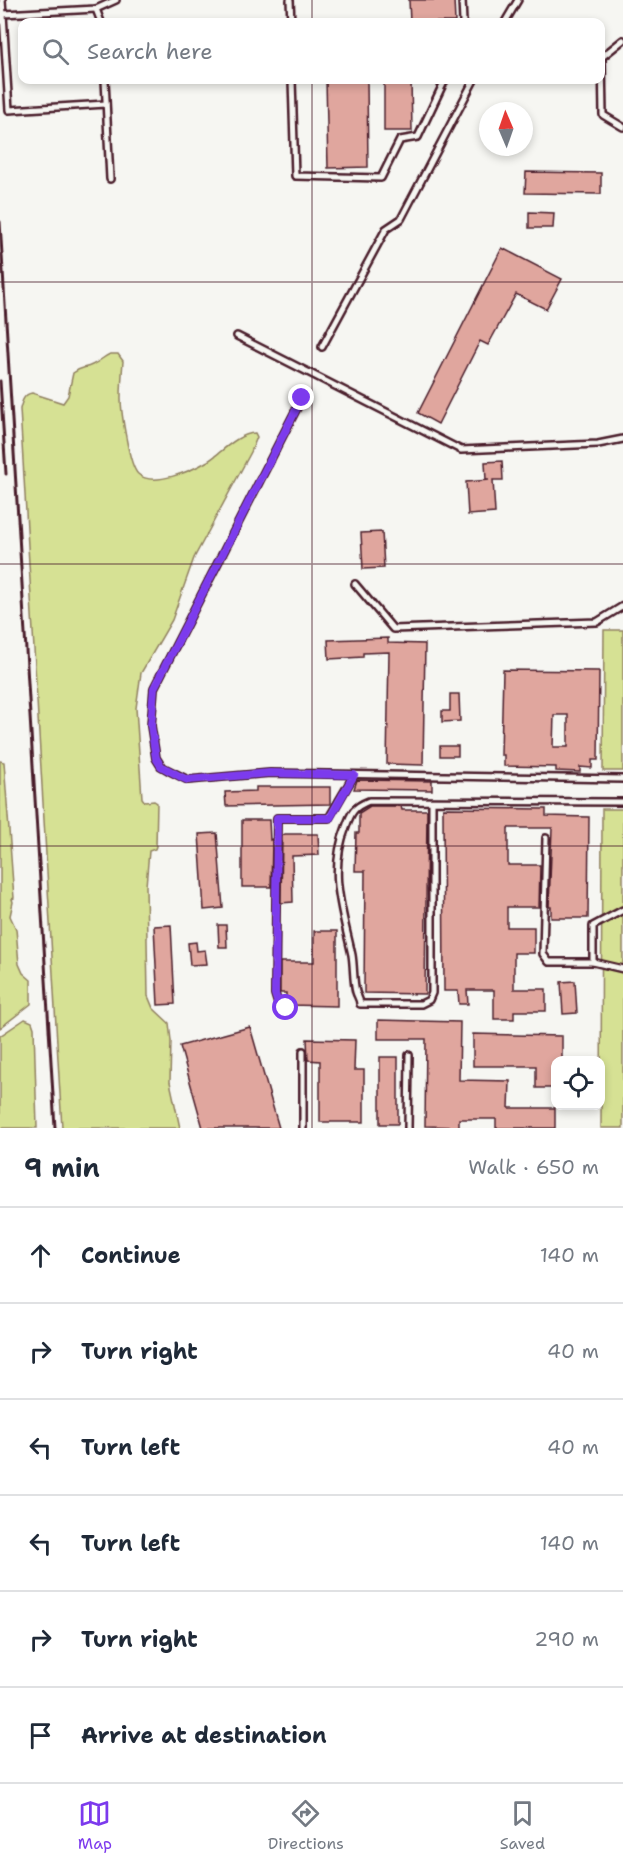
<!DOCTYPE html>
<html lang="en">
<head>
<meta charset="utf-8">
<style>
	:root { --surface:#fff; --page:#f6f6f7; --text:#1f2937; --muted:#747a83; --line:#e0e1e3; --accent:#7c3aed }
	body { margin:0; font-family:"Shantell Sans",sans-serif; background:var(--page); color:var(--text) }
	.controls { position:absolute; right:18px; bottom:18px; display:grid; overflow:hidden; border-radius:12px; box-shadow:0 3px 9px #0003 }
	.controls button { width:54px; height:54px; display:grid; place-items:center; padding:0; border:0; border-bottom:2px solid var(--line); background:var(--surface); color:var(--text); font:30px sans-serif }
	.compass { position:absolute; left:479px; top:102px; width:54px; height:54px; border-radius:50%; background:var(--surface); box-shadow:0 3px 9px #0003; rotate:358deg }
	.stop { position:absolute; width:18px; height:18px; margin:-14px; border:4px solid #7c3aed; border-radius:50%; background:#fff }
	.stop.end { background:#7c3aed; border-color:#fff; box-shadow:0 2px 6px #0008 }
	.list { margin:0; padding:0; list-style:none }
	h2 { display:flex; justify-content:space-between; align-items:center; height:78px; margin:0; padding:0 24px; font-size:26px }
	h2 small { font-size:20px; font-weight:400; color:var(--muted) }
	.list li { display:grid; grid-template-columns:39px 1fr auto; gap:18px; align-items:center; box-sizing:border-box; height:96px; padding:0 24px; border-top:2px solid var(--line) }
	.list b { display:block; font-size:22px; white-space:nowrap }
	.list em { font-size:20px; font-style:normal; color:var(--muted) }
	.icon { flex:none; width:33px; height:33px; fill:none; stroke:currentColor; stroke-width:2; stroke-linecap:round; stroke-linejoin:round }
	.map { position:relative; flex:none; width:623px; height:1128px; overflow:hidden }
	.search { position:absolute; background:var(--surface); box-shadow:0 3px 9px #0003; left:18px; right:18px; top:18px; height:66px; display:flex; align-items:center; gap:15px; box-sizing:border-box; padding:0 21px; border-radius:12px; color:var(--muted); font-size:22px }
	.sheet { height:654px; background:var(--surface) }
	nav { display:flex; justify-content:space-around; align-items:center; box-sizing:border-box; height:84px; border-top:2px solid var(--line); background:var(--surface); font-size:16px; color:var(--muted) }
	nav a { display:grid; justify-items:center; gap:3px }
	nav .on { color:var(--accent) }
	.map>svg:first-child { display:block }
	.green { fill:#d6e194; stroke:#908060; stroke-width:1.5 }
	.building { fill:#e0a69e; stroke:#4a1f2b; stroke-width:1.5; fill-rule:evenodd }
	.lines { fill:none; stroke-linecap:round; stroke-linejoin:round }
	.service-casing { stroke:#4a1f2b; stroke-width:10 }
	.service { stroke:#f6f6f2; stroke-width:5 }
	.rail { stroke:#4a1f2b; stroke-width:3 }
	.route { stroke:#7c3aed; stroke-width:8 }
	.grid { fill:none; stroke:#4a1f2b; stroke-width:1.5; stroke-opacity:0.55 }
</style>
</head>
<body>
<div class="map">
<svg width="623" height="1128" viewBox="0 0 623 1128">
	<rect width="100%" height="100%" fill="#f6f6f2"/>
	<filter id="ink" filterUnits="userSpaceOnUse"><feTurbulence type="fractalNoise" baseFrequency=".0167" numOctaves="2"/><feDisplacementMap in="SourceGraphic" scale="12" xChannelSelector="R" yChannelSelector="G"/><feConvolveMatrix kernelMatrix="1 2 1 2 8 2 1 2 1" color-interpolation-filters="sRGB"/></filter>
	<g filter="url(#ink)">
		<g class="green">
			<path d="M110 354H118L123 361C122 373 121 386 121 398 121 411 129 466 138 474 153 488 193 470 208 461 222 452 237 434 255 433L257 437 251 452 194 558 172 620 141 673 136 708 142 798 145 802 154 801 157 803 156 846 155 849 149 851 146 886 148 996 153 1008 169 1023 171 1041 170 1082 180 1128H62L20 409C22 401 24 394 32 393L63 403 68 396 73 373C83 366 84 369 92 365 99 362 103 357 110 354Z"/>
			<polygon points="604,630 623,630 623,771 603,771"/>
			<polygon points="0,761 4,762 14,898 12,899 13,902 10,916 16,929 19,964 23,973 31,980 31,1004 0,1028"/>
			<polygon points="602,809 623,809 623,1128 601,1128"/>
			<polygon points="25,1019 32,1022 34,1028 37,1128 0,1128 0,1036"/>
		</g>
		<g class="building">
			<polygon points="409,0 454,0 455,22 410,22"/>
			<polygon points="326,80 367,80 368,167 328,168"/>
			<polygon points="384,80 411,80 412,131 384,131"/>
			<polygon points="526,172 601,173 601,194 525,193"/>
			<polygon points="529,212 554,213 553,228 529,228"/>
			<polygon points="502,248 562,279 546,309 516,294 488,345 480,341 438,424 418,413"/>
			<polygon points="502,461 503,480 493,480 495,513 468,515 466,482 489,480 486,480 485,462"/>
			<polygon points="382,532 384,568 363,569 361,533"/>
			<polygon points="388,638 388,643 425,644 423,765 387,764 389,652 363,653 363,657 329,659 328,640"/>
			<path d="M503 670 599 671 598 760H592V768L580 767V772L556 771V767L504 766V755H501ZM554 715H568V747H553Z"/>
			<polygon points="450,694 459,694 460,721 442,722 442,711 450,711"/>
			<rect x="440" y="746" width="18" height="10"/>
			<polygon points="357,780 432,781 432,790 354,789"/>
			<polygon points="256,787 330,787 330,804 226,806 225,792 256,791"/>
			<polygon points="370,806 401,806 402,810 427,810 425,994 364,993 365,871 355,871 356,833 359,833 359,813"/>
			<polygon points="443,808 546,809 546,816 589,817 588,918 551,918 551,907 549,907 552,828 508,828 508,865 540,865 539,907 507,907 507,927 534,927 534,953 514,953 514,989 546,989 546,1011 514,1011 514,1019 494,1019 494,990 467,990 468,1004 459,1004 458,991 444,991"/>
			<polygon points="242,820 269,820 270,840 272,839 271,887 242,887"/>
			<polygon points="217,833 223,908 204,910 199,834"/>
			<polygon points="285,834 318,834 319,855 292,856 293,902 281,903 282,836"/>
			<polygon points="171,925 175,1004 158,1005 154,926"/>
			<polygon points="218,925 226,925 227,947 219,947"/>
			<polygon points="314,931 337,931 337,1006 289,1005 286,1004 286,993 280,993 280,962 314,962"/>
			<polygon points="196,942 197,951 205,950 207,964 190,965 188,943"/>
			<polygon points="575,981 577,1013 563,1014 561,982"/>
			<polygon points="378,1020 460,1022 459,1080 510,1081 509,1108 555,1108 555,1128 496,1128 496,1119 459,1119 459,1127 425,1126 426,1039 378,1039"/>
			<polygon points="250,1027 279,1128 203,1128 180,1046"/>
			<polygon points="473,1034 562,1036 562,1060 555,1060 555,1088 536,1088 536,1066 473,1066"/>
			<polygon points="307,1039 355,1040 354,1070 364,1070 364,1122 320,1122 320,1061 308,1060"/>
			<rect x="380" y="1057" width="18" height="67"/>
		</g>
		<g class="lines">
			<defs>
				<g id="service">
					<polyline points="2,0 3,14 96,9 116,0"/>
					<polyline points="290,0 291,22"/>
					<polyline points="462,0 463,22"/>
					<polyline points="96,9 101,22"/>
					<polyline points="3,14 9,110 106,104"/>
					<polyline points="505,22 518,0"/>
					<polyline points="623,40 602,57 603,115 623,127"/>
					<polyline points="105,80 110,179"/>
					<polyline points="292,80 295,176 381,178 400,140 418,137 445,80"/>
					<polyline points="237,336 461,450 598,444 623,439"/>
					<polyline points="322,347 386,229 401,219 474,80"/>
					<polyline points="302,398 154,688 151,726 156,758 161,766 168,770 188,780 270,773 623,779"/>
					<polyline points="355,584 393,629 597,622 623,606"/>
					<path d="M432 802V993L429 1000 421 1004H360C360 999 357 996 356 992 353 980 354 967 352 955 342 909 328 872 346 827 351 812 354 807 369 801L623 802"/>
					<polyline points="546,838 543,954 549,962 593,962 623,969"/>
					<polyline points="593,962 593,926 623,910"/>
					<polyline points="286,1009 279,1007 275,994 277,818 329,818 354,775"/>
					<polyline points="303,1051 303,1128"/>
					<polyline points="408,1128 409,1055"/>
				</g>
			</defs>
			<use href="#service" class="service-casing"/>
			<use href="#service" class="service"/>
			<g class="rail">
				<polyline points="0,222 55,1128"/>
				<polyline points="0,381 6,474"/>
			</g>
		</g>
	</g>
	<g class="lines" filter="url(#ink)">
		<polyline class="route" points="286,1008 279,1007 275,994 277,818 330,818 354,775 270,773 188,780 183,778 161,766 156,758 151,726 154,688 302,398"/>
	</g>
	<path class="grid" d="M312 0V22M312 80V1128M0 282H623M0 564H623M0 846H623"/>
</svg>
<div class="controls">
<button><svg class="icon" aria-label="locate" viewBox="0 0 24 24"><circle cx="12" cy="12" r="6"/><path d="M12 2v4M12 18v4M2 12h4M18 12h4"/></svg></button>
</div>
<svg class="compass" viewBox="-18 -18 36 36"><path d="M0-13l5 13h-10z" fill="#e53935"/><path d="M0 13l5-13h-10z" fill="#747a83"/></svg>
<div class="stop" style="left:286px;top:1008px"></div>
<div class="stop end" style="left:302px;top:398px"></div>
<div class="search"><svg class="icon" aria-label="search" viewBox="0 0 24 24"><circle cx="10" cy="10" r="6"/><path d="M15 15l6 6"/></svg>Search here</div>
</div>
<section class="sheet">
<h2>9 min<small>Walk · 650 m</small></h2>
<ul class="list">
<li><svg class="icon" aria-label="ahead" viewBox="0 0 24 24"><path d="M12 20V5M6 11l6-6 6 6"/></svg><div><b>Continue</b></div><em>140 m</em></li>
<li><svg class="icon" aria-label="right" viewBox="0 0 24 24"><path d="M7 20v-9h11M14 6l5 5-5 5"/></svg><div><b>Turn right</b></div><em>40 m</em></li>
<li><svg class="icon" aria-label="left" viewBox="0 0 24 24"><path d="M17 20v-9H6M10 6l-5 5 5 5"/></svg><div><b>Turn left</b></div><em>40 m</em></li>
<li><svg class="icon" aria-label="left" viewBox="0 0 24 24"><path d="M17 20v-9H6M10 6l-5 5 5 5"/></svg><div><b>Turn left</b></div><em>140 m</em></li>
<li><svg class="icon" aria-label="right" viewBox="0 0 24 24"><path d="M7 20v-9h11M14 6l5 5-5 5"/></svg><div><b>Turn right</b></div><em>290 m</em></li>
<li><svg class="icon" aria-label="arrive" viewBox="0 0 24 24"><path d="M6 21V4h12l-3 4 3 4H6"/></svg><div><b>Arrive at destination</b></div></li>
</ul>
</section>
<nav>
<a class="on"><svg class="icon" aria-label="map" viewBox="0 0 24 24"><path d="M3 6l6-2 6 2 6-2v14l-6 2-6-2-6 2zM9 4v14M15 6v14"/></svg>Map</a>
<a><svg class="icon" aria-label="directions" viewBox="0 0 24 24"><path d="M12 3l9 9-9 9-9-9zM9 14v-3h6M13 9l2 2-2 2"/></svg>Directions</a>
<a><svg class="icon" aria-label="saved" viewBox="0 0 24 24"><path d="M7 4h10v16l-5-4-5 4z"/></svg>Saved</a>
</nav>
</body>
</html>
